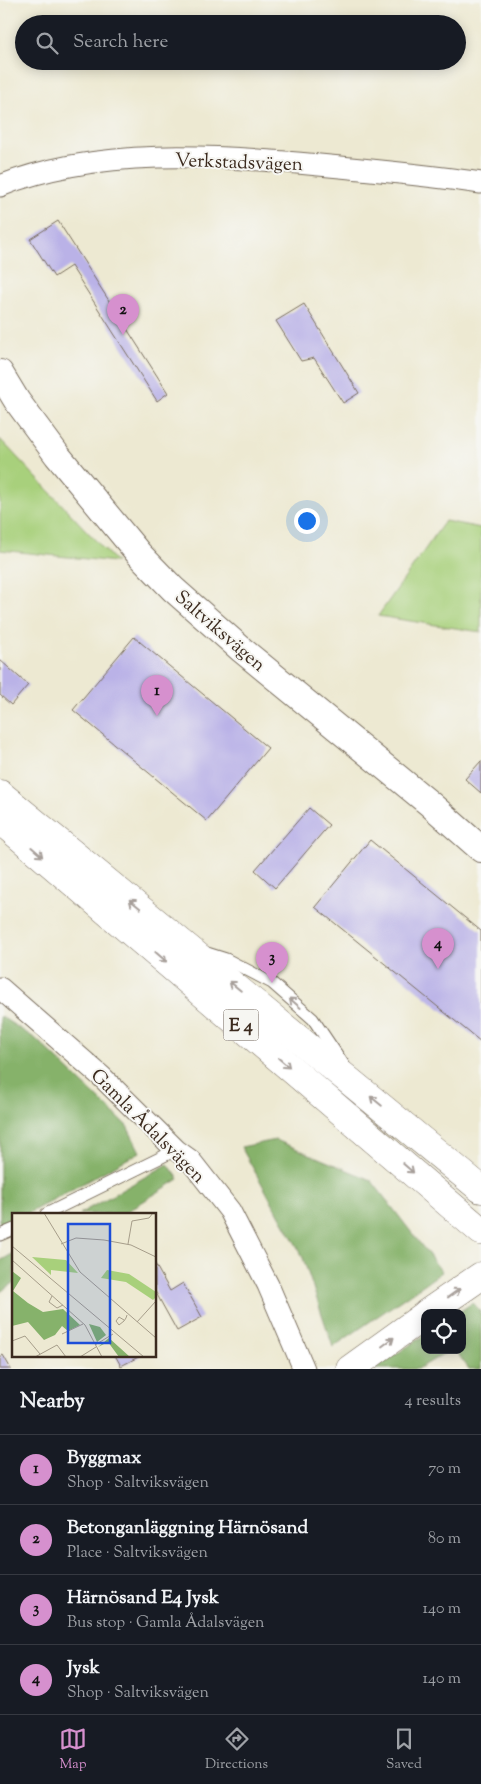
<!DOCTYPE html>
<html lang="en">
<head>
<meta charset="utf-8">
<style>
	:root { --surface:#171b24; --page:#242831; --text:#f1f3f6; --muted:#9ea1a6; --line:#363941; --accent:#d690ce }
	body { margin:0; font-family:"Sorts Mill Goudy",serif; background:var(--page); color:var(--text) }
	.controls { position:absolute; right:15px; bottom:15px; display:grid; overflow:hidden; border-radius:10px; box-shadow:0 2px 12px #0003 }
	.controls button { width:45px; height:45px; display:grid; place-items:center; padding:0; border:0; border-bottom:1px solid var(--line); background:var(--surface); color:var(--text); font:25px sans-serif }
	.you { position:absolute; left:306px; top:520px; width:18px; height:18px; margin:-12px; border:4px solid #fff; border-radius:50%; background:#1a73e8; box-shadow:0 0 0 8px #1a73e833 }
	.badge { display:grid; place-items:center; width:32px; height:32px; border-radius:50%; background:var(--accent); color:#111; font-size:16px; font-weight:700 }
	.pin { position:absolute; translate:-50% -41px; filter:drop-shadow(0 1px 2px #0008) }
	.pin::after { content:''; position:absolute; top:26px; width:18px; height:15px; background:inherit; clip-path:polygon(0 0,100% 0,50% 100%) }
	.list { margin:0; padding:0; list-style:none }
	h2 { display:flex; justify-content:space-between; align-items:center; height:65px; margin:0; padding:0 20px; font-size:21px }
	h2 small { font-size:16px; font-weight:400; color:var(--muted) }
	.list li { display:grid; grid-template-columns:32px 1fr auto; gap:15px; align-items:center; box-sizing:border-box; height:70px; padding:0 20px; border-top:1px solid var(--line) }
	.list b { display:block; font-size:19px; white-space:nowrap }
	.list p { margin:0; font-size:16px; white-space:nowrap; color:var(--muted) }
	.list em { font-size:16px; font-style:normal; color:var(--muted) }
	.icon { flex:none; width:28px; height:28px; fill:none; stroke:currentColor; stroke-width:2; stroke-linecap:round; stroke-linejoin:round }
	.map { position:relative; flex:none; width:481px; height:1369px; overflow:hidden }
	.search { position:absolute; background:var(--surface); box-shadow:0 2px 12px #0003; left:15px; right:15px; top:15px; height:55px; display:flex; align-items:center; gap:12px; box-sizing:border-box; padding:0 18px; border-radius:28px; color:var(--muted); font-size:19px }
	.sheet { height:345px; background:var(--surface) }
	nav { display:flex; justify-content:space-around; align-items:center; box-sizing:border-box; height:70px; border-top:1px solid var(--line); background:var(--surface); font-size:14px; color:var(--muted) }
	nav a { display:grid; justify-items:center; gap:2px }
	nav .on { color:var(--accent) }
	.map>svg:first-child { display:block }
	.green { fill:#a8d07b; stroke:#727d4c }
	.forest { fill:#86b26b; stroke:#606e44 }
	.building { fill:#bab2e7 }
	.lines { fill:none; stroke-linecap:round; stroke-linejoin:round }
	.service-casing { stroke:#796d5d; stroke-width:13 }
	.minor-casing { stroke:#796d5d; stroke-width:23 }
	.tertiary-casing { stroke:#796d5d; stroke-width:28 }
	.trunk-casing { stroke:#796d5d; stroke-width:29 }
	.service { stroke:#fff; stroke-width:11 }
	.minor { stroke:#fff; stroke-width:21 }
	.tertiary { stroke:#fff; stroke-width:26 }
	.trunk { stroke:#fff; stroke-width:28 }
	.oneway { stroke:#a79f9a }
	.labels { text-anchor:middle; stroke-width:4; stroke-linejoin:round; paint-order:stroke }
	.shield { fill:#f6f6f2; stroke:#73675e; stroke-width:1 }
	.shield-label { font-size:18px; font-weight:bold; fill:#3b2a1e }
	.street-label { font-size:19px; fill:#3b2a1e; stroke:#f6f6f2 }
	.inset-road { fill:none; stroke:#a69d8a; stroke-width:1 }
	.view { fill:#1d4ed8; fill-opacity:0.15; stroke:#1d4ed8; stroke-width:2.5 }
	.inset-edge { fill:none; stroke:#3b2a1e; stroke-width:2.5 }
</style>
</head>
<body>
<div class="map">
<svg width="481" height="1369" viewBox="0 0 481 1369">
	<rect width="100%" height="100%" fill="#f6f6f2"/>
	<filter id="ink" filterUnits="userSpaceOnUse"><feTurbulence type="fractalNoise" baseFrequency=".02" numOctaves="2"/><feDisplacementMap in="SourceGraphic" scale="10" xChannelSelector="R" yChannelSelector="G"/><feConvolveMatrix kernelMatrix="1 2 1 2 8 2 1 2 1" color-interpolation-filters="sRGB"/></filter>
	<filter id="wash" filterUnits="userSpaceOnUse"><feTurbulence type="fractalNoise" baseFrequency=".0096" numOctaves="4" result="noise"/><feDisplacementMap in="SourceGraphic" scale="20" xChannelSelector="R" yChannelSelector="G"/><feGaussianBlur stdDeviation="1.12" result="paint"/><feColorMatrix in="noise" values="0 0 0 0 0 0 0 0 0 0 0 0 0 0 0 0 0 1.4 0 .05"/><feComposite in="paint" operator="in"/></filter>
	<g filter="url(#wash)">
		<rect width="100%" height="100%" fill="#ede9d2"/>
		<g class="green">
			<polygon points="0,439 116,562 0,550"/>
			<polygon points="445,521 481,528 481,632 378,616"/>
		</g>
		<g class="forest">
			<polygon points="0,1016 36,1039 127,1126 140,1152 27,1214 14,1214 14,1221 0,1229"/>
			<polygon points="276,1140 371,1180 442,1272 333,1347 302,1255 241,1147"/>
			<polygon points="168,1164 179,1179 123,1214 79,1214"/>
			<polygon points="14,1253 14,1283 0,1292 0,1261"/>
			<polygon points="472,1303 481,1311 481,1369 469,1369 455,1350 462,1350 462,1313 458,1313"/>
			<polygon points="425,1335 425,1350 450,1350 418,1369 374,1369"/>
		</g>
		<g id="blocks">
			<g class="building">
				<polygon points="58,221 168,393 157,401 71,266 54,277 30,239"/>
				<polygon points="304,304 359,393 343,403 314,358 301,361 276,321"/>
				<polygon points="134,637 268,748 207,821 73,710"/>
				<polygon points="0,660 28,685 11,705 0,695"/>
				<polygon points="481,761 481,793 465,779"/>
				<polygon points="309,808 329,825 275,888 255,870"/>
				<polygon points="370,840 481,931 481,1042 315,907"/>
				<polygon points="155,1264 170,1291 183,1283 202,1317 177,1331 155,1291"/>
				<polygon points="3,1355 11,1369 0,1369 0,1357"/>
				<polygon points="115,1355 142,1355 121,1366"/>
			</g>
		</g>
	</g>
	<g filter="url(#ink)">
		<use href="#blocks" fill-opacity="0" stroke="#796d5d" stroke-width="1"/>
		<g class="lines">
			<defs>
				<g id="service">
					<polyline points="207,953 226,959 272,983 313,1019 344,1065"/>
					<polyline points="46,1214 176,1150"/>
					<polyline points="0,1235 14,1229"/>
				</g>
				<g id="minor">
					<path d="M0 186C97 147 217 155 319 165 373 170 427 175 481 183"/>
					<polyline points="0,988 102,1077 176,1150 190,1160 230,1211 268,1285 304,1369"/>
				</g>
				<polyline id="tertiary" points="0,373 17,401 57,455 139,554 173,589 242,650 430,804 481,849"/>
				<g id="trunk">
					<polyline points="0,794 481,1189"/>
					<polyline points="0,820 481,1231"/>
					<polyline points="427,1313 481,1276"/>
					<polyline points="350,1369 425,1315"/>
				</g>
			</defs>
			<use href="#service" class="service-casing"/>
			<use href="#minor" class="minor-casing"/>
			<use href="#tertiary" class="tertiary-casing"/>
			<use href="#trunk" class="trunk-casing"/>
			<use href="#service" class="service"/>
			<use href="#minor" class="minor"/>
			<use href="#tertiary" class="tertiary"/>
			<use href="#trunk" class="trunk"/>
		</g>
		<defs><path id="oneway-shaft" d="M-6 0H5M1.5-3L5.5 0L1.5 3" fill="none" stroke-width="1.6" stroke-linecap="round" stroke-linejoin="round" transform="scale(1.25)"/></defs>
		<g class="oneway">
			<use href="#oneway-shaft" transform="translate(37 852) rotate(41)"/>
			<use href="#oneway-shaft" transform="translate(135 904) rotate(-141)"/>
			<use href="#oneway-shaft" transform="translate(161 957) rotate(41)"/>
			<use href="#oneway-shaft" transform="translate(235 986) rotate(-141)"/>
			<use href="#oneway-shaft" transform="translate(295 1003) rotate(-139)"/>
			<use href="#oneway-shaft" transform="translate(284 1063) rotate(41)"/>
			<use href="#oneway-shaft" transform="translate(376 1101) rotate(-141)"/>
			<use href="#oneway-shaft" transform="translate(408 1168) rotate(41)"/>
			<use href="#oneway-shaft" transform="translate(454 1293) rotate(-36)"/>
			<use href="#oneway-shaft" transform="translate(388 1342) rotate(-37)"/>
		</g>
	</g>
	<g class="labels">
		<rect class="shield" x="223.5" y="1009.5" width="35" height="31" rx="4"/>
		<g class="shield-label">
			<text x="241" y="1031">E 4</text>
		</g>
		<g class="street-label">
			<text transform="translate(239 161) rotate(2)" y="7">Verkstadsvägen</text>
			<text transform="translate(221 630) rotate(41)" y="7">Saltviksvägen</text>
			<text transform="translate(149 1125) rotate(45)" y="7">Gamla Ådalsvägen</text>
		</g>
	</g>
	<g transform="translate(12 1213)">
		<rect width="144" height="144" fill="#ede9d2"/>
		<path d="M20 44 54 47 66 60 39 57V62ZM95 57 117 61 144 79V84L141 87 114 69 89 65Z" fill="#a8d07b"/>
		<path d="M0 58 9 65 1 78 16 90 31 99 51 96 68 112 56 118 50 113 43 122 32 127 16 109 0 113ZM77 111 88 114 94 122 85 129ZM97 125 118 144H107L96 129 86 134Z" fill="#86b26b"/>
		<path class="inset-road" d="M32 0 68 59 144 125M49 31 64 25 92 27 119 32 144 44M116 31 120 8 137 5 141 0M0 33 132 144M0 47 73 112 90 144M40 83 37 89 45 95 51 92M112 107 107 104 104 108 107 112 112 108 114 105 115 102M125 109 144 88M50 121 71 111M0 128 13 123 28 141M83 132 101 121M23 144 45 132 54 144M68 144 84 134"/>
		<path class="view" d="M56 11H98V130H56Z"/>
		<rect width="144" height="144" class="inset-edge"/>
	</g>
</svg>
<div class="controls">
<button><svg class="icon" aria-label="locate" viewBox="0 0 24 24"><circle cx="12" cy="12" r="6"/><path d="M12 2v4M12 18v4M2 12h4M18 12h4"/></svg></button>
</div>
<div class="you"></div>
<div class="pin badge" style="left:157px;top:716px">1</div>
<div class="pin badge" style="left:123px;top:335px">2</div>
<div class="pin badge" style="left:272px;top:983px">3</div>
<div class="pin badge" style="left:438px;top:969px">4</div>
<div class="search"><svg class="icon" aria-label="search" viewBox="0 0 24 24"><circle cx="10" cy="10" r="6"/><path d="M15 15l6 6"/></svg>Search here</div>
</div>
<section class="sheet">
<h2>Nearby<small>4 results</small></h2>
<ul class="list">
<li><span class="badge">1</span><div><b>Byggmax</b><p>Shop · Saltviksvägen</p></div><em>70 m</em></li>
<li><span class="badge">2</span><div><b>Betonganläggning Härnösand</b><p>Place · Saltviksvägen</p></div><em>80 m</em></li>
<li><span class="badge">3</span><div><b>Härnösand E4 Jysk</b><p>Bus stop · Gamla Ådalsvägen</p></div><em>140 m</em></li>
<li><span class="badge">4</span><div><b>Jysk</b><p>Shop · Saltviksvägen</p></div><em>140 m</em></li>
</ul>
</section>
<nav>
<a class="on"><svg class="icon" aria-label="map" viewBox="0 0 24 24"><path d="M3 6l6-2 6 2 6-2v14l-6 2-6-2-6 2zM9 4v14M15 6v14"/></svg>Map</a>
<a><svg class="icon" aria-label="directions" viewBox="0 0 24 24"><path d="M12 3l9 9-9 9-9-9zM9 14v-3h6M13 9l2 2-2 2"/></svg>Directions</a>
<a><svg class="icon" aria-label="saved" viewBox="0 0 24 24"><path d="M7 4h10v16l-5-4-5 4z"/></svg>Saved</a>
</nav>
</body>
</html>
